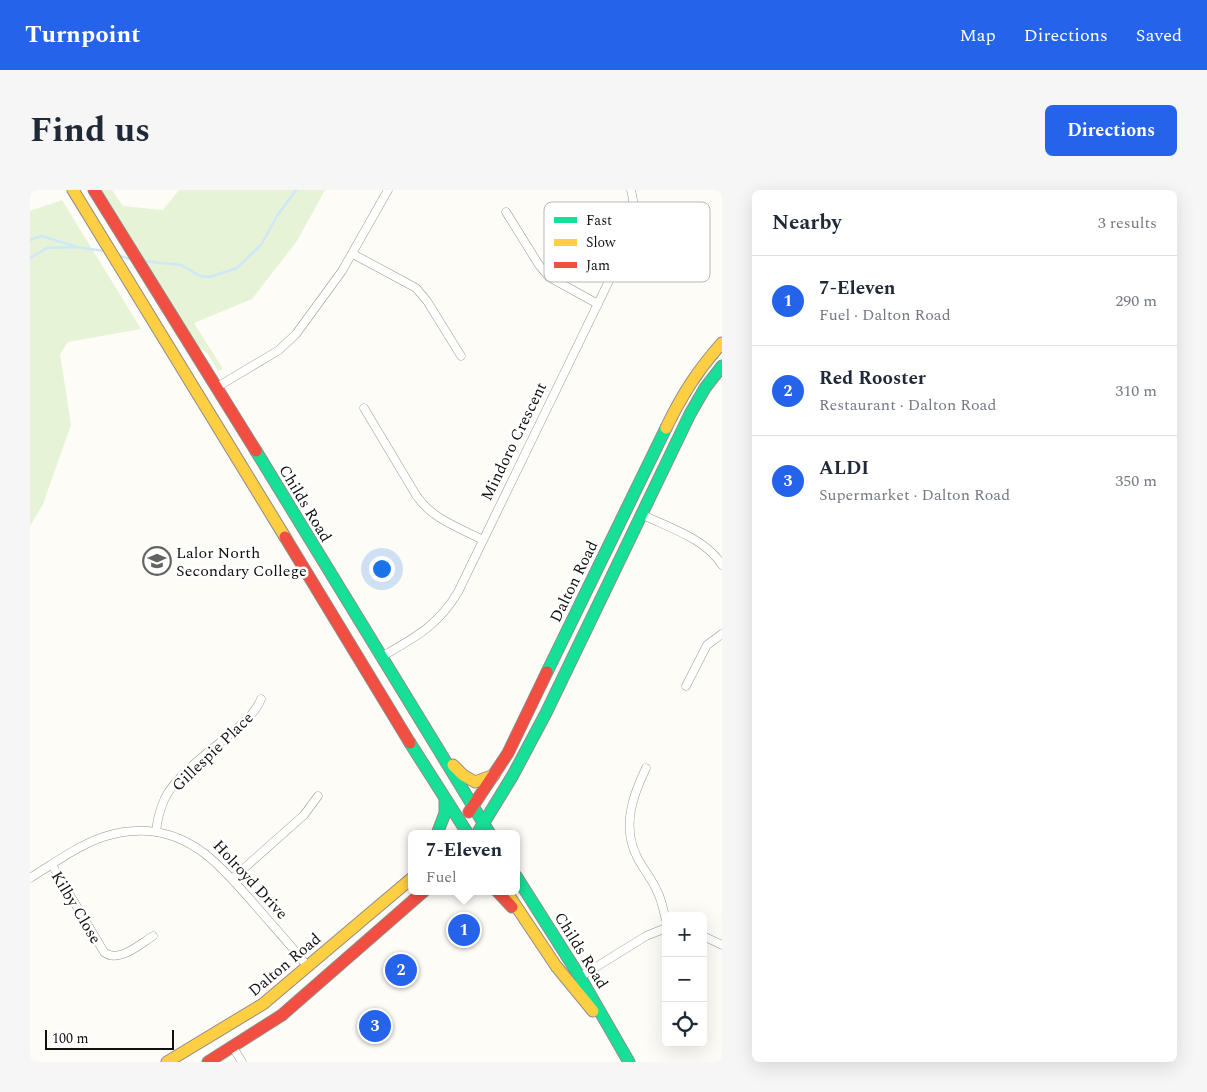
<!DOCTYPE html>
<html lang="en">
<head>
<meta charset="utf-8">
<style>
	:root { --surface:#fff; --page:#f6f6f7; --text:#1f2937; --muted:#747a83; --line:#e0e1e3; --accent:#2563eb }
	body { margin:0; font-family:Spectral,serif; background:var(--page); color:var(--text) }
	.controls { position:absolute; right:15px; bottom:15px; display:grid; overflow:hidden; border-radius:8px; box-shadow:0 5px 20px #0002 }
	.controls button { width:45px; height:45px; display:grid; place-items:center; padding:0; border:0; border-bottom:1px solid var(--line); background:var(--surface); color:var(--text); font:25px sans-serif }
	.scale { position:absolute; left:15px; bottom:12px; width:129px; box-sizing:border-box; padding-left:5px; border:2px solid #111; border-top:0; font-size:14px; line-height:18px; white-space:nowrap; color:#111; -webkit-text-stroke:4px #fff; paint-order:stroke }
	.you { position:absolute; left:351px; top:378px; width:18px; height:18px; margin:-12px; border:4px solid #fff; border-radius:50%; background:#1a73e8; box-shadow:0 0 0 8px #1a73e833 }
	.badge { display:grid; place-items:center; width:32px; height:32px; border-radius:50%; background:var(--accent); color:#fff; font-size:16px; font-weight:700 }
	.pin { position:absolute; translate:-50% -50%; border:2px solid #fff; box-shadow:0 1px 5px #0006 }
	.popup { position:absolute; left:378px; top:640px; width:112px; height:65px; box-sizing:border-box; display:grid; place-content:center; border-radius:8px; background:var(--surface); filter:drop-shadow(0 1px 4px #0005); font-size:16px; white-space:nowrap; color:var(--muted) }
	.popup b { font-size:19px; color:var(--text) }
	.popup::after { content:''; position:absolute; left:50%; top:100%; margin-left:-10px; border:10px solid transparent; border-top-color:var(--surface) }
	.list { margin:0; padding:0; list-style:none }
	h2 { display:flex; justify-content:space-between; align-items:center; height:65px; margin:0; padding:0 20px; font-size:21px }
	h2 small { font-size:16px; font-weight:400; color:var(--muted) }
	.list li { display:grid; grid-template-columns:32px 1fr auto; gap:15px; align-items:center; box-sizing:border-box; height:90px; padding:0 20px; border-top:1px solid var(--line) }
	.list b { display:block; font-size:19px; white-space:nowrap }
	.list p { margin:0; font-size:16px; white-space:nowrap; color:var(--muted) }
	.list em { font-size:16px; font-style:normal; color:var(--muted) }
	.icon { flex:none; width:28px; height:28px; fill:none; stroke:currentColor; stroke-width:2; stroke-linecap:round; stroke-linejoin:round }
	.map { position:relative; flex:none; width:692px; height:872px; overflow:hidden; border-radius:8px }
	header { display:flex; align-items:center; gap:30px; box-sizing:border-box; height:70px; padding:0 25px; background:var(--accent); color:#fff }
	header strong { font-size:24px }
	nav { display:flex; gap:28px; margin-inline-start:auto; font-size:18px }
	.intro { display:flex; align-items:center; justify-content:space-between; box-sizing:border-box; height:120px; padding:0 30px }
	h1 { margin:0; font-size:35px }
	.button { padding:12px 22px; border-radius:8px; background:var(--accent); color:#fff; font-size:18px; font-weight:700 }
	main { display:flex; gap:30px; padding:0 30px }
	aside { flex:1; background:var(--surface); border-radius:8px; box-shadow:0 5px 20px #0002 }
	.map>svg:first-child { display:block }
	.green { fill:#e7f3d7 }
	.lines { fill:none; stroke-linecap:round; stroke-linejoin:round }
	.stream { stroke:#cde8f7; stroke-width:2.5 }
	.street-casing { stroke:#979795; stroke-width:9 }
	.fast-casing { stroke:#8e8d8b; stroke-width:13 }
	.slow-casing { stroke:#8e8d8b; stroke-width:13 }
	.jam-casing { stroke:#8e8d8b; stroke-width:13 }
	.street { stroke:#fffffe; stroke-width:8 }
	.fast { stroke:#16e098; stroke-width:11 }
	.slow { stroke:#ffcf43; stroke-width:11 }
	.jam { stroke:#f24e42; stroke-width:11 }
	.labels { text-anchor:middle; stroke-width:5; stroke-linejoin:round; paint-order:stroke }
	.street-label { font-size:16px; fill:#111; stroke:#fff }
	.poi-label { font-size:16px; fill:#111; stroke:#fff; text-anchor:start }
	.key { fill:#fff; stroke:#b8b8b8; stroke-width:1 }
	.key-label { font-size:14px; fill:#111 }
</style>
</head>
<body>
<header>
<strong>Turnpoint</strong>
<nav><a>Map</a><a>Directions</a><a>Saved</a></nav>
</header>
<div class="intro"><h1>Find us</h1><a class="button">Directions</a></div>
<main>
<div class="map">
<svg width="692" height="872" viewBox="0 0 692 872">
	<rect width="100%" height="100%" fill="#fdfcf7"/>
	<g class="green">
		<polygon points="70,0 82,0 93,16 133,20 149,0 295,0 267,51 222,109 164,133 193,179 188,181 177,163 164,154"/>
		<polygon points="32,10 111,139 38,152 30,164 41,235 13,314 0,336 0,21"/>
	</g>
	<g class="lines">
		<g class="stream">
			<polyline points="0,50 11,46 44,56"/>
			<polyline points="89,66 101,69"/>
			<polyline points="0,68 17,58 45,57 75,61"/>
			<polyline points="114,71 151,75 170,86 180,87 207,78 231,55 247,26 266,0"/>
		</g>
		<defs>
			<g id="street">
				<polyline points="476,22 509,75 519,87 568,114"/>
				<polyline points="601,39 641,50"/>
				<polyline points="323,64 386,98 397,111 431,166"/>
				<polyline points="187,197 249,160 266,144 312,81 358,0"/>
				<path d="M334 218 386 305C402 329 428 337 453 350"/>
				<path d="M611 324C639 338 675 348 692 375"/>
				<path d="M351 467C384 448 408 436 428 402L593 62C601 42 607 21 601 0"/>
				<polyline points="656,496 677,455 692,444"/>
				<path d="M616 578C602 607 592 637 607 667 613 679 622 689 627 701 632 710 633 720 636 730"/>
				<path d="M126 642C127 631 130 619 135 608 147 584 183 559 204 541 215 531 226 522 231 509"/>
				<path d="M22 675 74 762C88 774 110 754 123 746"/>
				<path d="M0 688C23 674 47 656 73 647 88 642 103 640 118 641 167 645 195 681 225 715 242 735 261 755 277 776"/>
				<polyline points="202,689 274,625 288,606"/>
				<polyline points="673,746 692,755"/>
				<polyline points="550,787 616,746 636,738"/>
				<polyline points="203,857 212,872"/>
			</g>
			<g id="fast">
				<polyline points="226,261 460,644"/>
				<polyline points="517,482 636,238"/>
				<polyline points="380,553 438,644"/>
				<polyline points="407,644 415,623 415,610"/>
				<polyline points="447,644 483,585 516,523 660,224 675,198 692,176"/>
				<polyline points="486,686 550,787 599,872"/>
			</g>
			<g id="slow">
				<polyline points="43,0 255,347"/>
				<path d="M636 238C652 205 667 181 692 153"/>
				<polyline points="423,575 433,585 445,592 464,585"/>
				<polyline points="476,701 526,776 563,821"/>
				<polyline points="137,872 233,814 382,688"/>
			</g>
			<g id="jam">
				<polyline points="64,0 226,261"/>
				<polyline points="255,347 380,553"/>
				<polyline points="439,622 478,563 517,482"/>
				<polyline points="467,701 482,717"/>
				<polyline points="178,872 252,825 394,701"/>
			</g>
		</defs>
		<use href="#street" class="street-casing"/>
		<use href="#fast" class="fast-casing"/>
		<use href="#slow" class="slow-casing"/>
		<use href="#jam" class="jam-casing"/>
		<use href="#street" class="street"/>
		<use href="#fast" class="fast"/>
		<use href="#slow" class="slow"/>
		<use href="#jam" class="jam"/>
	</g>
	<defs>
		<symbol id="school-ring" viewBox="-11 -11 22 22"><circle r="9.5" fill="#fff" stroke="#646362" stroke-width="1.5"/><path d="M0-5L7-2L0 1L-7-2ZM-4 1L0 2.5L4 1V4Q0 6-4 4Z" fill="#646362"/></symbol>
	</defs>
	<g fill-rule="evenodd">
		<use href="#school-ring" x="111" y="355" width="32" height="32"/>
	</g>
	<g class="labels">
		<g class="street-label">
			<text transform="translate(483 251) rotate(-64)" y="6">Mindoro Crescent</text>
			<text transform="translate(276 313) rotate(59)" y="6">Childs Road</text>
			<text transform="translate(543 391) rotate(-64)" y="6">Dalton Road</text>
			<text transform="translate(182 561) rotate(-44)" y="6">Gillespie Place</text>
			<text transform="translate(221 689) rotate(47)" y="6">Holroyd Drive</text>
			<text transform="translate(47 717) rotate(59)" y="6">Kilby Close</text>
			<text transform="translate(552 760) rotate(58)" y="6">Childs Road</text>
			<text transform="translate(254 774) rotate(-40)" y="6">Dalton Road</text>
		</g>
		<g class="poi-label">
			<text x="146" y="368">Lalor North<tspan x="146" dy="18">Secondary College</tspan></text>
		</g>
	</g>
	<rect x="514" y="12" width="166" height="80" rx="8" class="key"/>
	<rect x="524" y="27" width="23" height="6" fill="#16e098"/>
	<rect x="524" y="49" width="23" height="7" fill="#ffcf43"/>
	<rect x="524" y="72" width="23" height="6" fill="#f24e42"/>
	<g class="key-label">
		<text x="556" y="35">Fast</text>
		<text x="556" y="57">Slow</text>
		<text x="556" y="80">Jam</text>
	</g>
</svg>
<div class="controls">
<button>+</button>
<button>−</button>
<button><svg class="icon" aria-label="locate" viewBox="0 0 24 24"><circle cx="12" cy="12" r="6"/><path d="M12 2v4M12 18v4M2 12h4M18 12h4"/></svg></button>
</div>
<div class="scale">100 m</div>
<div class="you"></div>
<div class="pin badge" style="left:434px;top:740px">1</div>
<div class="popup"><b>7-Eleven</b>Fuel</div>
<div class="pin badge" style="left:371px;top:780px">2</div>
<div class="pin badge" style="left:345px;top:836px">3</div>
</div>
<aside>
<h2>Nearby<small>3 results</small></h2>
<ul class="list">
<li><span class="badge">1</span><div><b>7-Eleven</b><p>Fuel · Dalton Road</p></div><em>290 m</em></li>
<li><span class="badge">2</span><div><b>Red Rooster</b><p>Restaurant · Dalton Road</p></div><em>310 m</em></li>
<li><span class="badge">3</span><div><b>ALDI</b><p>Supermarket · Dalton Road</p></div><em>350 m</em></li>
</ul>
</aside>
</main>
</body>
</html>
